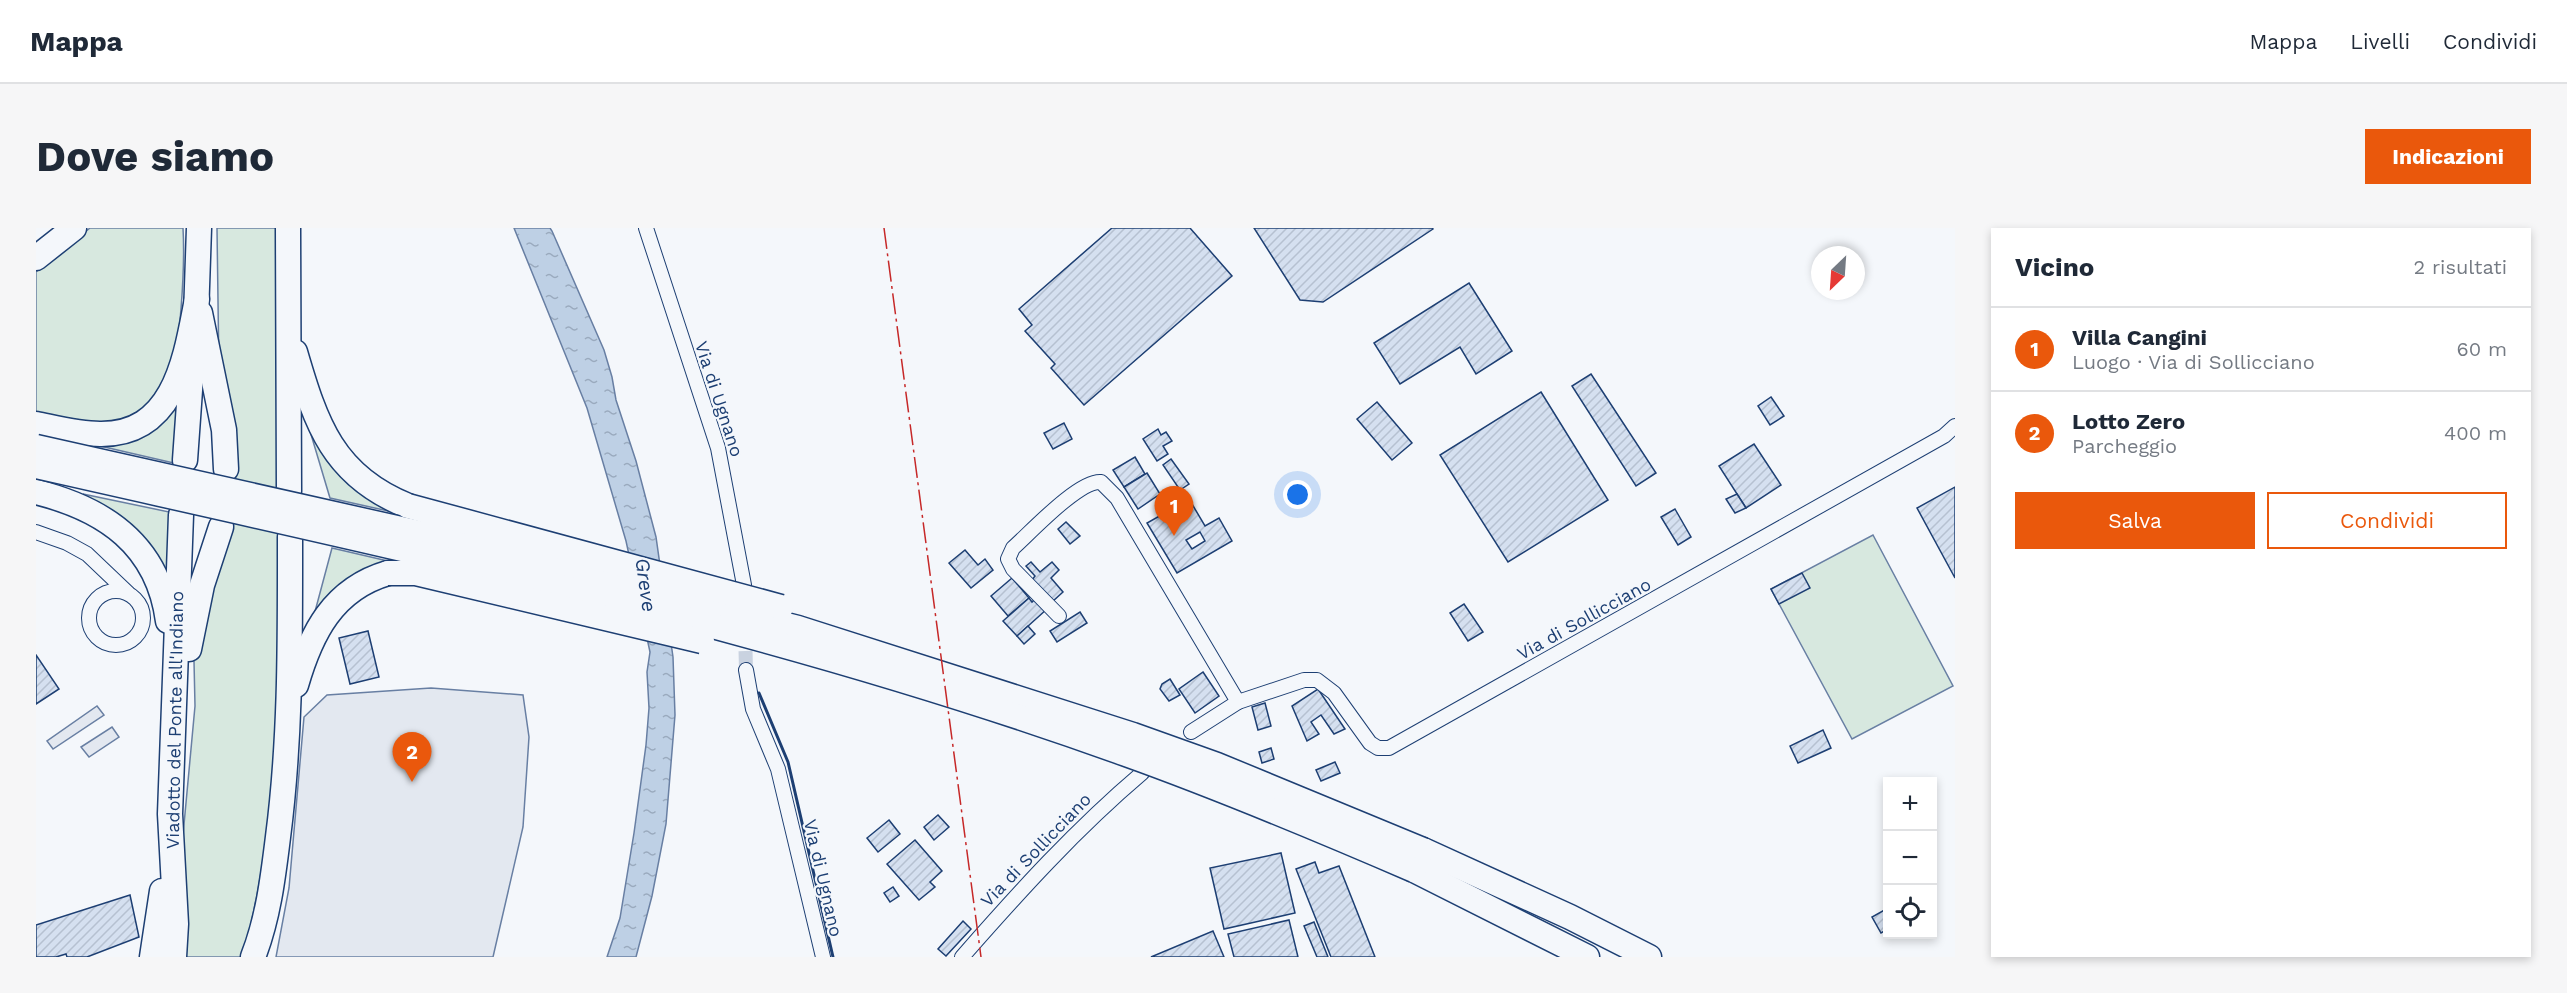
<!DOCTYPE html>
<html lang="it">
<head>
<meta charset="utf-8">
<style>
	:root { --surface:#fff; --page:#f6f6f7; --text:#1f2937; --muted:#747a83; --line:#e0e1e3; --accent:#ea580c }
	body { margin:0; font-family:"Work Sans",sans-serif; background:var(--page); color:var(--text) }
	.controls { position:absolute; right:18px; bottom:18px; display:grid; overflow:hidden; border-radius:0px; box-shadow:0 3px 9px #0003 }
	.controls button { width:54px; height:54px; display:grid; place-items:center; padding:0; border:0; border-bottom:2px solid var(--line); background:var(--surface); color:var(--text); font:30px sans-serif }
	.compass { position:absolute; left:1775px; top:18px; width:54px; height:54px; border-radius:50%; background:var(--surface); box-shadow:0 3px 9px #0003; rotate:205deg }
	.you { position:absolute; left:1262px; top:267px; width:21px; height:21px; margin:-15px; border:4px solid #fff; border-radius:50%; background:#1a73e8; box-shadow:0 0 0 9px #1a73e833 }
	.badge { display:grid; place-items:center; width:39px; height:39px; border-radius:50%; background:var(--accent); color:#fff; font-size:20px; font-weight:700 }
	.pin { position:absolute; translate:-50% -50px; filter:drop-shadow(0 2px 3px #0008) }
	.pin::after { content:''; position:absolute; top:32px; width:21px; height:18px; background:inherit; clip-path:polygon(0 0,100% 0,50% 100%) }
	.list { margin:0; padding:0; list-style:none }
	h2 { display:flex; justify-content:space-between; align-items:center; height:78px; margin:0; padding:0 24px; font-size:26px }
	h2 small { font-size:20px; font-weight:400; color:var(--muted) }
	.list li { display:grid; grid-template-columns:39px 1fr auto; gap:18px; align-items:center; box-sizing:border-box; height:84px; padding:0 24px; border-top:2px solid var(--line) }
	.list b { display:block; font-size:22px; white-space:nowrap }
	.list p { margin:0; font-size:20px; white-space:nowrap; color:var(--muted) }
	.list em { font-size:20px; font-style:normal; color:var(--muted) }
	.actions { display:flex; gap:12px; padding:18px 24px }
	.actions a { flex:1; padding:14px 0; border:2px solid var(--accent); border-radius:0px; text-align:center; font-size:21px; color:var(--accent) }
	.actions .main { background:var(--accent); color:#fff }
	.icon { flex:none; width:33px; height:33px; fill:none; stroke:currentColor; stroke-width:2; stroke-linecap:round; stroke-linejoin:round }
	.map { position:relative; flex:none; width:1919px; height:729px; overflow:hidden; border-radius:0px }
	header { display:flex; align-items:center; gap:36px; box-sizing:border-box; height:84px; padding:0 30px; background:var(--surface); border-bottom:2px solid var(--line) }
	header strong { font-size:28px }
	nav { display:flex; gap:33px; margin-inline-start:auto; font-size:21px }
	.intro { display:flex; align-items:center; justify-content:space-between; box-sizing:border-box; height:144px; padding:0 36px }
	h1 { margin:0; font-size:42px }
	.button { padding:15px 27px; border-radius:0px; background:var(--accent); color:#fff; font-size:21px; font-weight:700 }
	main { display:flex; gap:36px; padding:0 36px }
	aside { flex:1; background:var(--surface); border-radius:0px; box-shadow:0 3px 9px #0003 }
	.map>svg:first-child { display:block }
	.grass { fill:#d7e8df; stroke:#687fa3; stroke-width:1.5 }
	.parking { fill:#e3e8f0; stroke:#687fa3; stroke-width:1.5 }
	.water { fill:url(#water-ripples); stroke:#687fa3; stroke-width:1.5 }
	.building { fill:url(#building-hatch); stroke:#1d3f73; stroke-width:1.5; fill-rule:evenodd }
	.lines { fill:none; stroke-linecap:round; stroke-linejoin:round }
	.minor-tunnel { stroke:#c9d2e0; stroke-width:14; stroke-dasharray:14 7; stroke-linecap:butt }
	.minor-casing { stroke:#1d3f73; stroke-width:16 }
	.trunk-casing { stroke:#1d3f73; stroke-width:27 }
	.minor { stroke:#f4f7fb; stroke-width:14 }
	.trunk { stroke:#f4f7fb; stroke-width:24 }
	.trunk-bridge-casing { stroke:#1d3f73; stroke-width:27; stroke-linecap:butt }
	.trunk-bridge { stroke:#f4f7fb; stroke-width:24 }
	.wall { stroke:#1d3f73; stroke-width:3 }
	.power { stroke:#c62828; stroke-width:1.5; stroke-dasharray:21 4.5 3 4.5; stroke-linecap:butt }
	.labels { text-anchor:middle; stroke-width:4.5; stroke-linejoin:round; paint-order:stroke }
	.street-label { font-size:18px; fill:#1d3f73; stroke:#f4f7fb }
	.water-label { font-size:20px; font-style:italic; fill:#1d3f73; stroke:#f4f7fb }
</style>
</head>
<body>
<header>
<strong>Mappa</strong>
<nav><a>Mappa</a><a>Livelli</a><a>Condividi</a></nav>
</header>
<div class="intro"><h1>Dove siamo</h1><a class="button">Indicazioni</a></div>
<main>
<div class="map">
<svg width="1919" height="729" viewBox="0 0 1919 729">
	<defs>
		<pattern id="water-ripples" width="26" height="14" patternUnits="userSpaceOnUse" patternTransform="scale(1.5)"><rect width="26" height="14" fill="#bed0e5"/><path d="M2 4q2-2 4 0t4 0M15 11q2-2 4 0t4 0" fill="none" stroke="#9aaabe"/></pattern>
		<pattern id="building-hatch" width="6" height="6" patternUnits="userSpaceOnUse" patternTransform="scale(1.5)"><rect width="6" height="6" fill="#d5e0f0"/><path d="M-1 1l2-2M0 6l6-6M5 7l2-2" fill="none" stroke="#b6c1d1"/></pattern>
	</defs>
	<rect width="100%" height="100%" fill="#f4f7fb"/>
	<g class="grass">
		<path d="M54 0H147C149 35 145 125 132 155 126 170 93 193 78 195 52 199 25 191 0 187V44Z"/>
		<path d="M181 0H243C243 105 243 209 243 314 243 453 243 594 207 729H141L142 661 159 478 158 433 193 295 200 246 183 146Z"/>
		<polygon points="146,166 142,236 64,218 86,214"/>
		<polygon points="271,193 370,287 294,270"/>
		<polygon points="47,266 138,285 135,357 80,286"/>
		<polygon points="1837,307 1917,458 1816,511 1735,361"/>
		<path d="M296 320 369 337C317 340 306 350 277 391Z"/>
	</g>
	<g class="parking">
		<polygon points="395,460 487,467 493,509 487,599 457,729 240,729 253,660 268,489 291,467"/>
		<polygon points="61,478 68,487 17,521 11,513"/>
		<polygon points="76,499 83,509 53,529 45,519"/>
	</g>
	<polygon class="water" points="478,0 514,0 516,3 568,122 576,149 580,172 600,233 620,309 637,429 639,487 630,596 616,668 600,729 571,729 584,690 598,605 610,517 613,480 611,444 614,424 590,313 551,180"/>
	<g class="building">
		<polygon points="1076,0 1154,0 1196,48 1048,177 1015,140 1019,136 989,103 996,97 983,81"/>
		<polygon points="1218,0 1396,0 1397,1 1287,74 1264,72"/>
		<polygon points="1433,55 1476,123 1440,146 1424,119 1364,156 1338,115"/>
		<polygon points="1555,146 1620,245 1600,258 1536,158"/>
		<polygon points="1505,164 1572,272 1472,334 1404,227"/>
		<polygon points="1735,169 1748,188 1734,197 1722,178"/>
		<polygon points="1341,174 1376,215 1356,232 1321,191"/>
		<polygon points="1028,195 1036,211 1017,221 1008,205"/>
		<polygon points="1122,201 1125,207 1130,204 1136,213 1127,218 1132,226 1121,233 1107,211"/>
		<polygon points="1718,216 1745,257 1710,280 1683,238"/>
		<polygon points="1099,229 1109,246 1088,259 1077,242"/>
		<polygon points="1135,231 1153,256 1144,262 1127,237"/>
		<polygon points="1111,245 1124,266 1102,281 1088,259"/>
		<polygon points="1919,259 1919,350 1881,280"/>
		<polygon points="1701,266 1710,280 1699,285 1690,271"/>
		<path d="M1156 276 1169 298 1183 290 1196 313 1141 345 1111 295 1127 286 1131 292ZM1164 304 1169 313 1156 321 1150 312Z"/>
		<polygon points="1639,281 1655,309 1642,317 1625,289"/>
		<polygon points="1030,294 1044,308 1034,316 1022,301"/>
		<polygon points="929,322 942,337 949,331 957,342 935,360 913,335"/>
		<polygon points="995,334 1004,344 1016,334 1023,342 1015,350 1027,364 1016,374 996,352 999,348 990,338"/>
		<polygon points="1766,345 1774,360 1743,376 1735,361"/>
		<polygon points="976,350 993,370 972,388 955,368"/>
		<polygon points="1001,369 1011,381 981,408 967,393 993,370 996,374"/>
		<polygon points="1428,376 1447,404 1432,413 1414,385"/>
		<polygon points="1044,384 1051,395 1021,414 1014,403"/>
		<polygon points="992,398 999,406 988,416 981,408"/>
		<polygon points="332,403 343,449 314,456 303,410"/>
		<polygon points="0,427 23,461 0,476"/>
		<polygon points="1167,444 1183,468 1159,485 1143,461"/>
		<polygon points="1134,451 1144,467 1133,473 1124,461 1126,456"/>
		<polygon points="1282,461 1309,501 1298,506 1285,487 1275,494 1283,506 1271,513 1256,478"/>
		<polygon points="1229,475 1235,498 1222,502 1216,479"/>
		<polygon points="1787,502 1795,520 1762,535 1754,518"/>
		<polygon points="1235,520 1238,531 1226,535 1223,524"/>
		<polygon points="1299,534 1304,545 1285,553 1280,542"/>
		<polygon points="902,587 913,599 898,612 888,599"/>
		<polygon points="853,592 864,606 842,624 831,610"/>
		<polygon points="879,612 906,643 894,654 899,659 883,672 851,636"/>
		<polygon points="1245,625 1259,685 1188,701 1174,640"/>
		<polygon points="1279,634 1283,645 1303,638 1339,729 1295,729 1260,641"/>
		<polygon points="857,659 863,668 854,674 848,665"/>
		<polygon points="94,667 103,709 51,729 31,729 30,726 20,729 0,729 0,697"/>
		<polygon points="1852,680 1852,701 1845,705 1836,689"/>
		<polygon points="1253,692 1262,729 1198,729 1192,706"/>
		<polygon points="927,693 935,701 910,728 902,721"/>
		<polygon points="1278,694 1292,729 1281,729 1268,698"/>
		<polygon points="1177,703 1188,729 1115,729"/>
	</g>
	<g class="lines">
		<polyline class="minor-tunnel" points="709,402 710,442"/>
		<defs>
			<g id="minor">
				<polyline points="610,0 682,220 708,357"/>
				<polyline points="0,304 31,315 51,326 92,365"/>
				<circle cx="80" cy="390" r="27"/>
				<path d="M1023 388 977 341 972 331 977 320C995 304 1043 252 1065 254L1081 270 1202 474"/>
				<polyline points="710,442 717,481 742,541 787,729"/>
				<polyline points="1155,504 1202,474 1268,452 1281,452 1298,465 1334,515 1342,520 1353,520 1908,208 1919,198"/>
				<path d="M926 729C983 664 1040 601 1106 545"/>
			</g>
			<g id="trunk">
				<polyline points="252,0 253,263"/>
				<polyline points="0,30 38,0"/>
				<polyline points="164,85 188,202 190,241"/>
				<polyline points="160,88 163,0"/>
				<path d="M259 124C280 196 297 248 372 278"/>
				<path d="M0 196C20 200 43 206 64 206 140 207 150 127 161 71"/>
				<polyline points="149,232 156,134"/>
				<path d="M0 264C69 281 122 317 132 393"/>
				<polyline points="153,421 166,357 185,299"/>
				<path d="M260 457C275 405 297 361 352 345"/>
				<polyline points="1387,622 1534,689 1613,729"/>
				<polyline points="1378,642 1551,729"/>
				<polyline points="116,729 126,663"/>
				<polyline points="138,729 140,696 134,586 145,287"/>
				<path d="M217 729C232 691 237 650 242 609 255 509 254 409 254 309"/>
			</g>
		</defs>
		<use href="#minor" class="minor-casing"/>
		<use href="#trunk" class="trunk-casing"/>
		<use href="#minor" class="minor"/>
		<use href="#trunk" class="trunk"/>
		<defs>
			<g id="trunk-bridge">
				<polyline points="0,219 432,316 762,400 1097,507 1181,537 1387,622"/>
				<path d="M0 238C366 321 736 398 1090 526 1188 561 1283 601 1378 642"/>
				<polyline points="372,278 745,379"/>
				<polyline points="352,345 380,345 666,413"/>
			</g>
		</defs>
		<use href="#trunk-bridge" class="trunk-bridge-casing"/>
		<use href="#trunk-bridge" class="trunk-bridge"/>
		<polyline class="wall" points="723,465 752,534 797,729"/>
		<polyline class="power" points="848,0 945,729"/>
	</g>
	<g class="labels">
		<g class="street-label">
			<text transform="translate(683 171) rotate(72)" y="6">Via di Ugnano</text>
			<text transform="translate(1548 391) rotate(-29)" y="6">Via di Sollicciano</text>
			<text transform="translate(139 492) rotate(-89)" y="6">Viadotto del Ponte all'Indiano</text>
			<text transform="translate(1000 622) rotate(-46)" y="6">Via di Sollicciano</text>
			<text transform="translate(787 650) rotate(77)" y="6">Via di Ugnano</text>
		</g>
		<g class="water-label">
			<text transform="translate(610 357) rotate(82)" y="7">Greve</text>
		</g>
	</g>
</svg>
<div class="controls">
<button>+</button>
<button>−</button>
<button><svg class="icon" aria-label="locate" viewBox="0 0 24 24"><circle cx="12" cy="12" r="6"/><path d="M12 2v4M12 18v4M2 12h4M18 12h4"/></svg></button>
</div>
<svg class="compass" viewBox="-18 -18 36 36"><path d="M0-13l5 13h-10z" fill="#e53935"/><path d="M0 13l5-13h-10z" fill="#747a83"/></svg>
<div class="you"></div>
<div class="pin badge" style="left:1138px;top:308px">1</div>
<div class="pin badge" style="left:376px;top:554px">2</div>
</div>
<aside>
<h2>Vicino<small>2 risultati</small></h2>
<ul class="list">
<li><span class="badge">1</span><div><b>Villa Cangini</b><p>Luogo · Via di Sollicciano</p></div><em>60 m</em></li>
<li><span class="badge">2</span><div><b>Lotto Zero</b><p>Parcheggio</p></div><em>400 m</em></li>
</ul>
<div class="actions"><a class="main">Salva</a><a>Condividi</a></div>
</aside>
</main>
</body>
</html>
